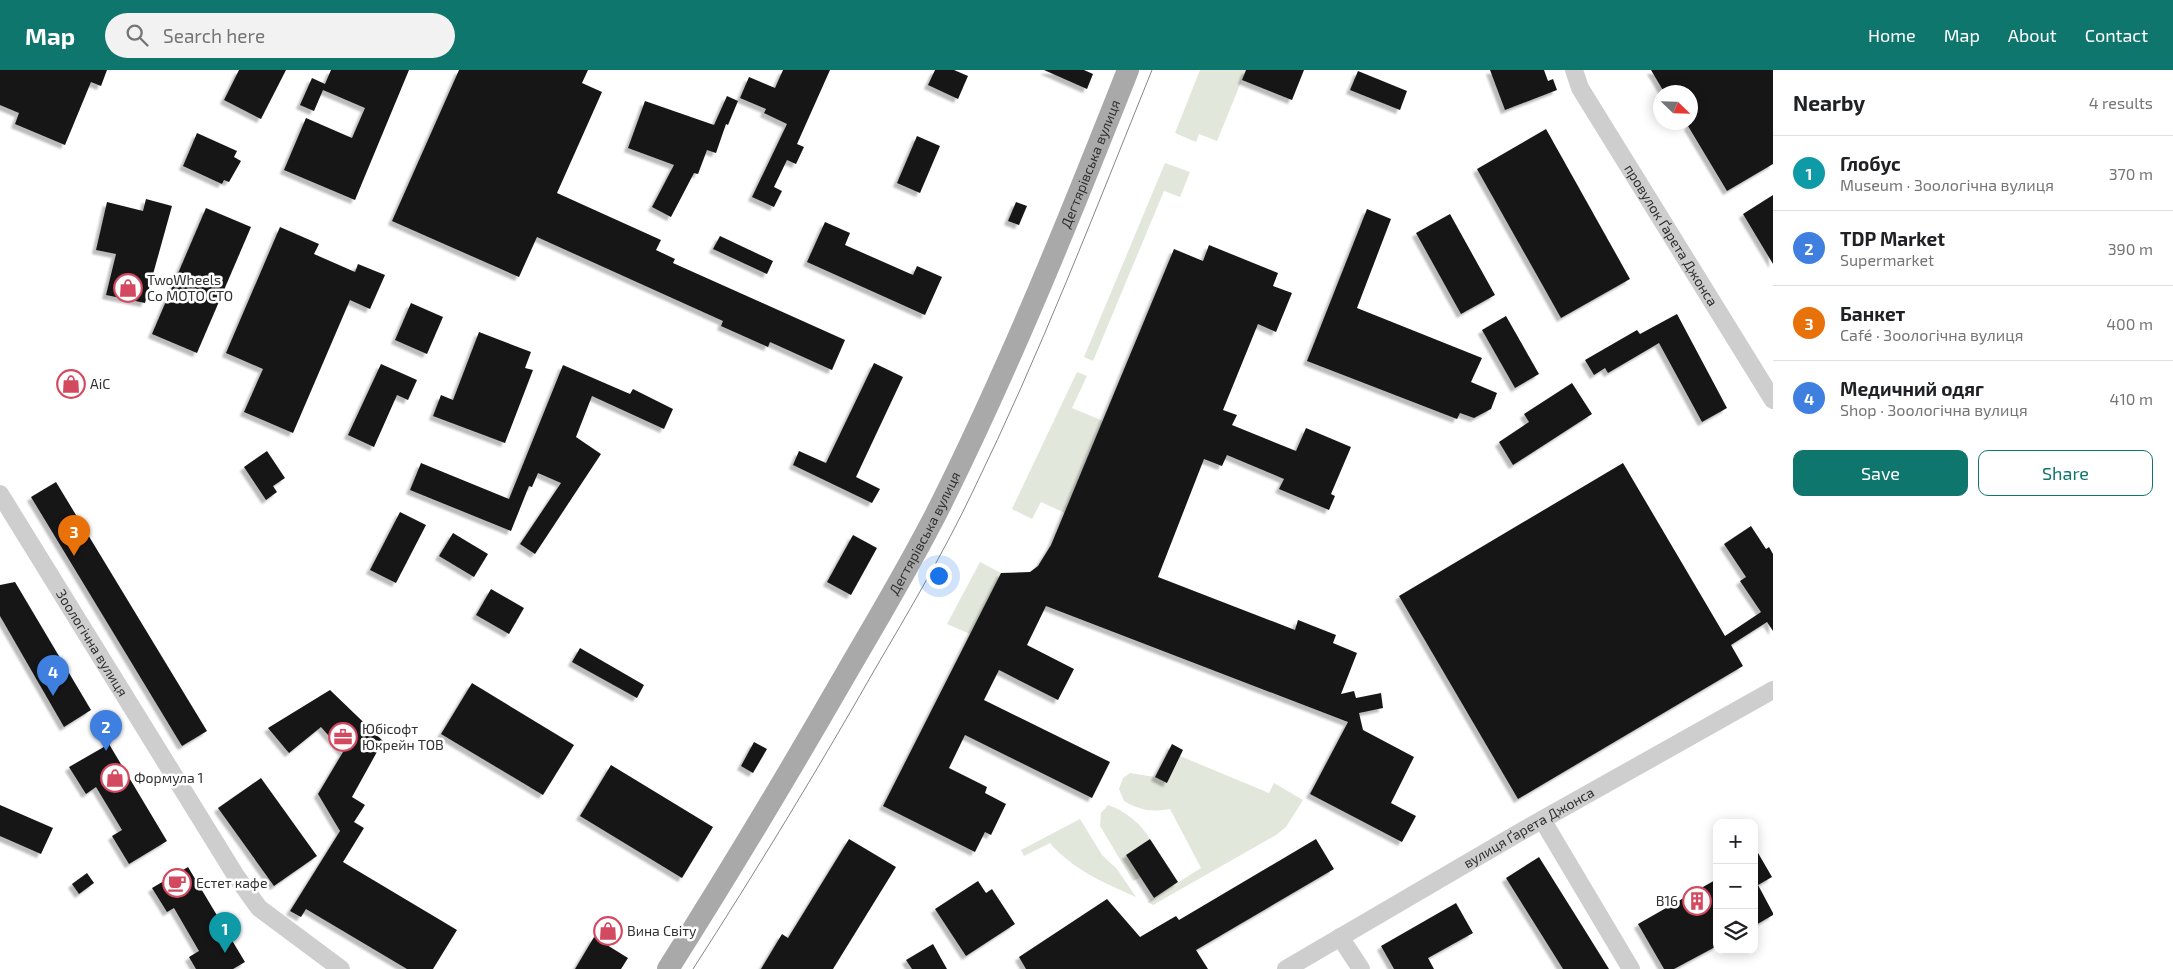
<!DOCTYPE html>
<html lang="en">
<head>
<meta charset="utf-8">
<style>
	:root { --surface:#fff; --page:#f2f2f2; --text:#202124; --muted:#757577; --line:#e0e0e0; --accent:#0f766e }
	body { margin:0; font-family:"Exo 2",sans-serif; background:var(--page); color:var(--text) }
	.controls { position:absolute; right:15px; bottom:15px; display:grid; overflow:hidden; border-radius:10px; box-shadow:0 2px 12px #0003 }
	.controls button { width:45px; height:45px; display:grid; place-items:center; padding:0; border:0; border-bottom:1px solid var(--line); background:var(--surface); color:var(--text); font:25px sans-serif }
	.compass { position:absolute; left:1653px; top:15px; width:45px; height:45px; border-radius:50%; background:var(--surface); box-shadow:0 2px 12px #0003; rotate:113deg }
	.you { position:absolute; left:938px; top:505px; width:18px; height:18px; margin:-12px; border:4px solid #fff; border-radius:50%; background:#1a73e8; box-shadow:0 0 0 8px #1a73e833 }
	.badge { display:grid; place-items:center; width:32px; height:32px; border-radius:50%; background:var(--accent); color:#fff; font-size:16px; font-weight:700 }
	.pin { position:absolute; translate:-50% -41px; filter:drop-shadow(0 1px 2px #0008) }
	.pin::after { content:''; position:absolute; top:26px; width:18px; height:15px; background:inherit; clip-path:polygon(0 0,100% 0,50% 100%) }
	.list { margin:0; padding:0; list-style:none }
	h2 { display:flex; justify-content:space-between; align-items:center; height:65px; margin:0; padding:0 20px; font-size:21px }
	h2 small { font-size:16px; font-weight:400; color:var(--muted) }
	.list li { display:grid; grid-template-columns:32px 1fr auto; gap:15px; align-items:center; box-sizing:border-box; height:75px; padding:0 20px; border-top:1px solid var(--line) }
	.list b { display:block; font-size:19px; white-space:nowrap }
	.list p { margin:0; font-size:16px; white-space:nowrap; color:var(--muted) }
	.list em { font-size:16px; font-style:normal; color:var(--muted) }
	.actions { display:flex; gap:10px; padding:15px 20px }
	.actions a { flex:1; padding:11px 0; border:1px solid var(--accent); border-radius:10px; text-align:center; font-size:18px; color:var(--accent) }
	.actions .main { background:var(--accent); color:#fff }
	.icon { flex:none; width:28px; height:28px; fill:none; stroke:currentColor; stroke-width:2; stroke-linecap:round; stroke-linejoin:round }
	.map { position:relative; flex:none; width:1773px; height:899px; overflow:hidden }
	header { display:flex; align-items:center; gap:30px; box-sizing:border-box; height:70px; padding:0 25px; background:var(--accent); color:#fff }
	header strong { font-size:24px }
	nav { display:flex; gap:28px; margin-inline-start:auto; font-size:18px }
	.search { width:350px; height:45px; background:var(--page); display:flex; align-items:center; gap:12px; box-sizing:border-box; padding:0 18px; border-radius:28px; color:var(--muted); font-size:19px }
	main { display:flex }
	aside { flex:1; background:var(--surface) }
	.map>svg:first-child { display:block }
	.green { fill:#e2e7dc }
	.building { fill:#181818; filter:url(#shadow) }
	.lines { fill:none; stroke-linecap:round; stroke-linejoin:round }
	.minor { stroke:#cecece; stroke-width:18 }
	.major { stroke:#a9a9a9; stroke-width:22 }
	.tram { stroke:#868686; stroke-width:1 }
	.labels { text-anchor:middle; stroke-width:5; stroke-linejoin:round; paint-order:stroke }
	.street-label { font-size:14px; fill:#313131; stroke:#fff }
	.poi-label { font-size:14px; fill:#313131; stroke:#fff; text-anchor:start }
</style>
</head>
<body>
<header>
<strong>Map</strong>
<div class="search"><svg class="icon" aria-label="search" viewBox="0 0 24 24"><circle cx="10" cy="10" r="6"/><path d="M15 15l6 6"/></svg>Search here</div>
<nav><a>Home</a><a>Map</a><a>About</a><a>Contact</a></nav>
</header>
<main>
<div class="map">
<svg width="1773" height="899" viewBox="0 0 1773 899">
	<defs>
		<filter id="shadow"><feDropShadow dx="-4" dy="4" stdDeviation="1" flood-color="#0004"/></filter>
	</defs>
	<rect width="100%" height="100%" fill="#fff"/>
	<g class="green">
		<polygon points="1200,0 1246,0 1217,71 1199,64 1196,72 1175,63"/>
		<polygon points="1165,93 1190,102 1180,127 1164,121 1093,291 1084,287"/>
		<polygon points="1077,302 1087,306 1072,338 1103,351 1065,443 1041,432 1032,449 1012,439"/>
		<polygon points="980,492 1001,503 970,564 947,554"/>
		<path d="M1180 686 1269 723 1274 713 1303 730 1286 757 1276 765 1153 835 1147 832 1201 798 1170 739C1150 742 1142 741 1124 731L1119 719 1123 708 1130 703 1155 707 1167 712Z"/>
		<path d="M1108 735C1126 741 1141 754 1150 769L1126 785 1141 807 1133 811 1100 756 1101 743Z"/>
		<path d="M1080 749 1102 785 1117 799 1136 827C1105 813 1073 800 1050 773L1024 786 1021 780Z"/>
	</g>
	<g class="building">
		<polygon points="0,0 107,0 101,16 91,12 65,75 15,54 19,43 0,35"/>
		<polygon points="239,0 286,0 261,49 224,30"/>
		<polygon points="331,0 409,0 355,130 284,100 306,48 352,68 365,38 323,20 314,41 300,35 312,8 325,14"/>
		<polygon points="459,0 588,0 582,13 602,22 557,123 661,170 656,180 675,189 673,193 845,270 832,300 770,272 768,277 721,256 723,251 537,167 519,207 392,151"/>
		<polygon points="783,0 830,0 797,74 804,77 796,94 787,90 774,117 782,121 774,137 752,127 787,54 764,43 766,39 740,28 749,7 775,18"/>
		<polygon points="935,0 954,0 968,6 958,29 928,15"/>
		<polygon points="1044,0 1084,0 1093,4 1087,19"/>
		<polygon points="1246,0 1304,0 1292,30 1242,10"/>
		<polygon points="1490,0 1544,0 1548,11 1553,9 1557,20 1505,40"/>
		<polygon points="1651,0 1773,0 1773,94 1727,121 1688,56 1690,54 1690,22 1664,22"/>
		<polygon points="1358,1 1407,21 1400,40 1350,20"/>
		<polygon points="727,26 738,31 728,55 726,54 716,83 707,80 698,104 694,103 671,147 652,137 674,95 628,78 645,31 714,55"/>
		<polygon points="1546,59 1630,209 1561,248 1477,99"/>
		<polygon points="197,63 237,81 234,87 241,91 229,112 224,110 222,114 183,96"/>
		<polygon points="917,66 940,76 920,123 897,113"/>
		<polygon points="1773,125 1773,194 1743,144"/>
		<polygon points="146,129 172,136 145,233 106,225 116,184 96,180 107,132 143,141"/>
		<polygon points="1016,132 1027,136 1019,155 1008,151"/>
		<polygon points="206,138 251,157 197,283 152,264"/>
		<polygon points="1367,139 1391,149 1357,238 1482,288 1471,312 1497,323 1491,339 1474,348 1460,343 1457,349 1307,291"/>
		<polygon points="1450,144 1495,225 1461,244 1416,163"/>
		<polygon points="825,152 850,163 845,175 913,205 917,196 942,207 925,245 807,192"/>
		<polygon points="280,157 319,174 314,184 355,202 358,194 385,205 370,239 350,230 293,363 244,342 263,299 226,283"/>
		<polygon points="720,166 773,191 767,204 713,179"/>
		<polygon points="1209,175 1278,203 1273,216 1292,223 1276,262 1258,254 1223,340 1237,345 1232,355 1296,381 1306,358 1351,377 1331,424 1335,426 1329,440 1279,419 1284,409 1227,385 1222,396 1204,389 1158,507 1295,560 1298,550 1336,565 1333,573 1357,583 1341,624 1354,621 1356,628 1381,623 1383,638 1359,643 1363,660 1414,687 1391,733 1416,746 1402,772 1310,724 1348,652 1046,536 1027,575 1074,599 1058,630 999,600 984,630 1110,692 1092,728 965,665 949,698 987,717 985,723 1006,734 991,765 985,762 975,782 883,736 1001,503 1030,502 1038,496 1051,475 1174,179 1203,191"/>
		<polygon points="411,233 443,247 427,284 395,270"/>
		<polygon points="1677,244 1727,338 1702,352 1659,273 1608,303 1605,298 1594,305 1585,290 1637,260 1640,264"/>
		<polygon points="1506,246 1539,304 1515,318 1482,260"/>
		<polygon points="479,262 531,282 525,298 533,300 505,373 433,346 441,325 453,330"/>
		<polygon points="874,293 903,307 856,407 880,419 872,433 793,395 799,381 826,393"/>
		<polygon points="381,294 417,310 408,330 397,325 374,377 348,365"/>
		<polygon points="563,295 630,324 633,319 673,339 664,359 592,326 576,367 601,384 535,484 520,474 561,413 538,403 532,417 529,416 511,461 410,420 421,393 509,429"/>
		<polygon points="1572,313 1592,344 1513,395 1499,372 1529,352 1524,344"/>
		<polygon points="267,381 285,408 273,416 277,422 266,430 244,397"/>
		<polygon points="1623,393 1725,566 1761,542 1740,511 1746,507 1724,474 1751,456 1766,479 1769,477 1773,484 1773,561 1767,552 1731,575 1743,596 1518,729 1399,526"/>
		<polygon points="56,412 207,661 182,676 31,427"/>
		<polygon points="400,442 426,455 396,513 370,500"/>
		<polygon points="453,463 488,484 474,507 439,486"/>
		<polygon points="853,465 877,478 851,525 827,512"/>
		<polygon points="15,512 91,640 64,657 0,546 0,515"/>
		<polygon points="491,519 524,538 509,564 476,545"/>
		<polygon points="580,578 644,615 637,628 572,592"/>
		<polygon points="472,613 574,675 543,725 441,664"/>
		<polygon points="330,620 383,671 352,727 365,735 354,752 364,758 343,792 457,860 433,899 407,899 306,839 301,847 290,841 340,761 318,724 343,682 321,657 289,683 268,658"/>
		<polygon points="754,672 767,679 753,703 741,696"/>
		<polygon points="109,674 167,771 129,794 112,766 122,760 96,717 86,724 69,697"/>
		<polygon points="1172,674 1183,680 1167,713 1155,707"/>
		<polygon points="611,695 713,757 682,808 580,746"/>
		<polygon points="261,708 317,786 274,816 218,738"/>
		<polygon points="0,735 53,758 41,784 0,766"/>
		<polygon points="849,769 896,797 833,899 761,899 782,864 788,868"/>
		<polygon points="1150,769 1178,812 1154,828 1126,785"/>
		<polygon points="1316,769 1334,799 1196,880 1208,899 1026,899 1019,887 1107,829 1140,867 1176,846 1179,850"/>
		<polygon points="1754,776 1772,807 1758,815 1773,843 1773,845 1754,856"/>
		<polygon points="1539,787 1581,854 1609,899 1563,899 1548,875 1506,808"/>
		<polygon points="188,797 245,892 233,899 196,899 189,887 199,881 174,838 167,842 152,818"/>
		<polygon points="87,803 94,813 79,824 72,814"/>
		<polygon points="1717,809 1717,876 1674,899 1664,899 1638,854"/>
		<polygon points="978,811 986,823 992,819 1015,854 966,886 935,839"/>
		<polygon points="1456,833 1473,863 1428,888 1434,899 1394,899 1381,876"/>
		<polygon points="594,867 628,888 621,899 575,899"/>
		<polygon points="933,874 947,899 912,899 906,890"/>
	</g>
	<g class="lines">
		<g class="minor">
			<path id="s1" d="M1574 0 1580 18 1773 330"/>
			<path id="s2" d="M0 424 236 806 259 838 341 899"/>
			<polyline points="1543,751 1631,899"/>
			<polyline points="1340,867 1361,899"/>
			<path id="s3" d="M1286 899 1522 761 1773 620"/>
		</g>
		<path class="major" id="s4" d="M668 899C729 803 787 706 844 607 877 550 911 494 941 434 1011 293 1070 147 1128 0"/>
		<path class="tram" d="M693 899C756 801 817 701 875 599 909 541 944 482 973 421 1040 284 1095 141 1152 0"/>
	</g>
	<defs>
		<symbol id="shop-ring" viewBox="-11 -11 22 22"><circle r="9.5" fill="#fff" stroke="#d3495f" stroke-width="1.5"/><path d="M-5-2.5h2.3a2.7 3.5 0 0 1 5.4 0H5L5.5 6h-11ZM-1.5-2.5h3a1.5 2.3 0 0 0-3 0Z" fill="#d3495f"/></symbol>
		<symbol id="office-ring" viewBox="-11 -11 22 22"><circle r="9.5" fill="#fff" stroke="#d3495f" stroke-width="1.5"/><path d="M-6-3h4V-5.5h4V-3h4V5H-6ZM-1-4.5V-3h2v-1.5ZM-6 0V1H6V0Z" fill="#d3495f"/></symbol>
		<symbol id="cafe-ring" viewBox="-11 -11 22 22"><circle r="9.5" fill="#fff" stroke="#d3495f" stroke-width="1.5"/><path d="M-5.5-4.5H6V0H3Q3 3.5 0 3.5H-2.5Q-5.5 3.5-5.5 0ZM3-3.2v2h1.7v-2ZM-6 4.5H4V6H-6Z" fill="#d3495f"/></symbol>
		<symbol id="building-ring" viewBox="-11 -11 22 22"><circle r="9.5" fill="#fff" stroke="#d3495f" stroke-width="1.5"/><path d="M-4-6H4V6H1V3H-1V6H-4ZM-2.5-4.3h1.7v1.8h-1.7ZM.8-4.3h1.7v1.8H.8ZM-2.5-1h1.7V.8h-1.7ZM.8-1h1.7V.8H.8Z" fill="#d3495f"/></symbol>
	</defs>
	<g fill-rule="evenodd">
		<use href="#shop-ring" x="112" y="202" width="32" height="32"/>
		<use href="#shop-ring" x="55" y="298" width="32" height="32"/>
		<use href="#office-ring" x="327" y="651" width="32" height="32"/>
		<use href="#shop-ring" x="99" y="692" width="32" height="32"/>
		<use href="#cafe-ring" x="161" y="797" width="32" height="32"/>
		<use href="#building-ring" x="1681" y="815" width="32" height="32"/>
		<use href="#shop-ring" x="592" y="845" width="32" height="32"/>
	</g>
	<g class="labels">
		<g class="street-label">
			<text dy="5" stroke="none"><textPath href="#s4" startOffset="911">Дегтярівська вулиця</textPath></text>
			<text dy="5" stroke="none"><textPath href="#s1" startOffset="192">провулок Ґарета Джонса</textPath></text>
			<text dy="5" stroke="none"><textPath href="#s4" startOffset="506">Дегтярівська вулиця</textPath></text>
			<text dy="5" stroke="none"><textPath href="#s2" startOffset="175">Зоологічна вулиця</textPath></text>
			<text dy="5" stroke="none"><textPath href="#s3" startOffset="281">вулиця Ґарета Джонса</textPath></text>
		</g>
		<g class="poi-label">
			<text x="147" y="215">TwoWheels<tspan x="147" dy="16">Co МОТО СТО</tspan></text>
			<text x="90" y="319">АіС</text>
			<text x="362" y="664">Юбісофт<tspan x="362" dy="16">Юкрейн ТОВ</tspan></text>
			<text x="134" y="713">Формула 1</text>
			<text x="196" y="818">Естет кафе</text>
			<text x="1678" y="836" text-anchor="end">B16</text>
			<text x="627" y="866">Вина Світу</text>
		</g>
	</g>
</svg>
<div class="controls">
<button>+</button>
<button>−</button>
<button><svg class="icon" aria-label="layers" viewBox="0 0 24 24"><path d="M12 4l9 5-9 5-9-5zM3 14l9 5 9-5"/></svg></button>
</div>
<svg class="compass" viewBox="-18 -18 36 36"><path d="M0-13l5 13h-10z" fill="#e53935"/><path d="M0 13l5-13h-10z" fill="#757577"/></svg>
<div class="you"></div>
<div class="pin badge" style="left:225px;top:883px;background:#0f9aa8">1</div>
<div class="pin badge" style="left:106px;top:681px;background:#3f7fe0">2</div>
<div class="pin badge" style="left:74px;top:486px;background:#e8710a">3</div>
<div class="pin badge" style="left:53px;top:626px;background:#3f7fe0">4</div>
</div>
<aside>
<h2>Nearby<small>4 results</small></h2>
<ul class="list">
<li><span class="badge" style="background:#0f9aa8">1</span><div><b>Глобус</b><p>Museum · Зоологічна вулиця</p></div><em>370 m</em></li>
<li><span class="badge" style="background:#3f7fe0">2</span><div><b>TDP Market</b><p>Supermarket</p></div><em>390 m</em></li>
<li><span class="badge" style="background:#e8710a">3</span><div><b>Банкет</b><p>Café · Зоологічна вулиця</p></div><em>400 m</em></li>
<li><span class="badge" style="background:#3f7fe0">4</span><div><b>Медичний одяг</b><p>Shop · Зоологічна вулиця</p></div><em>410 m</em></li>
</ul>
<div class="actions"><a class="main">Save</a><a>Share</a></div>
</aside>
</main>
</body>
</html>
